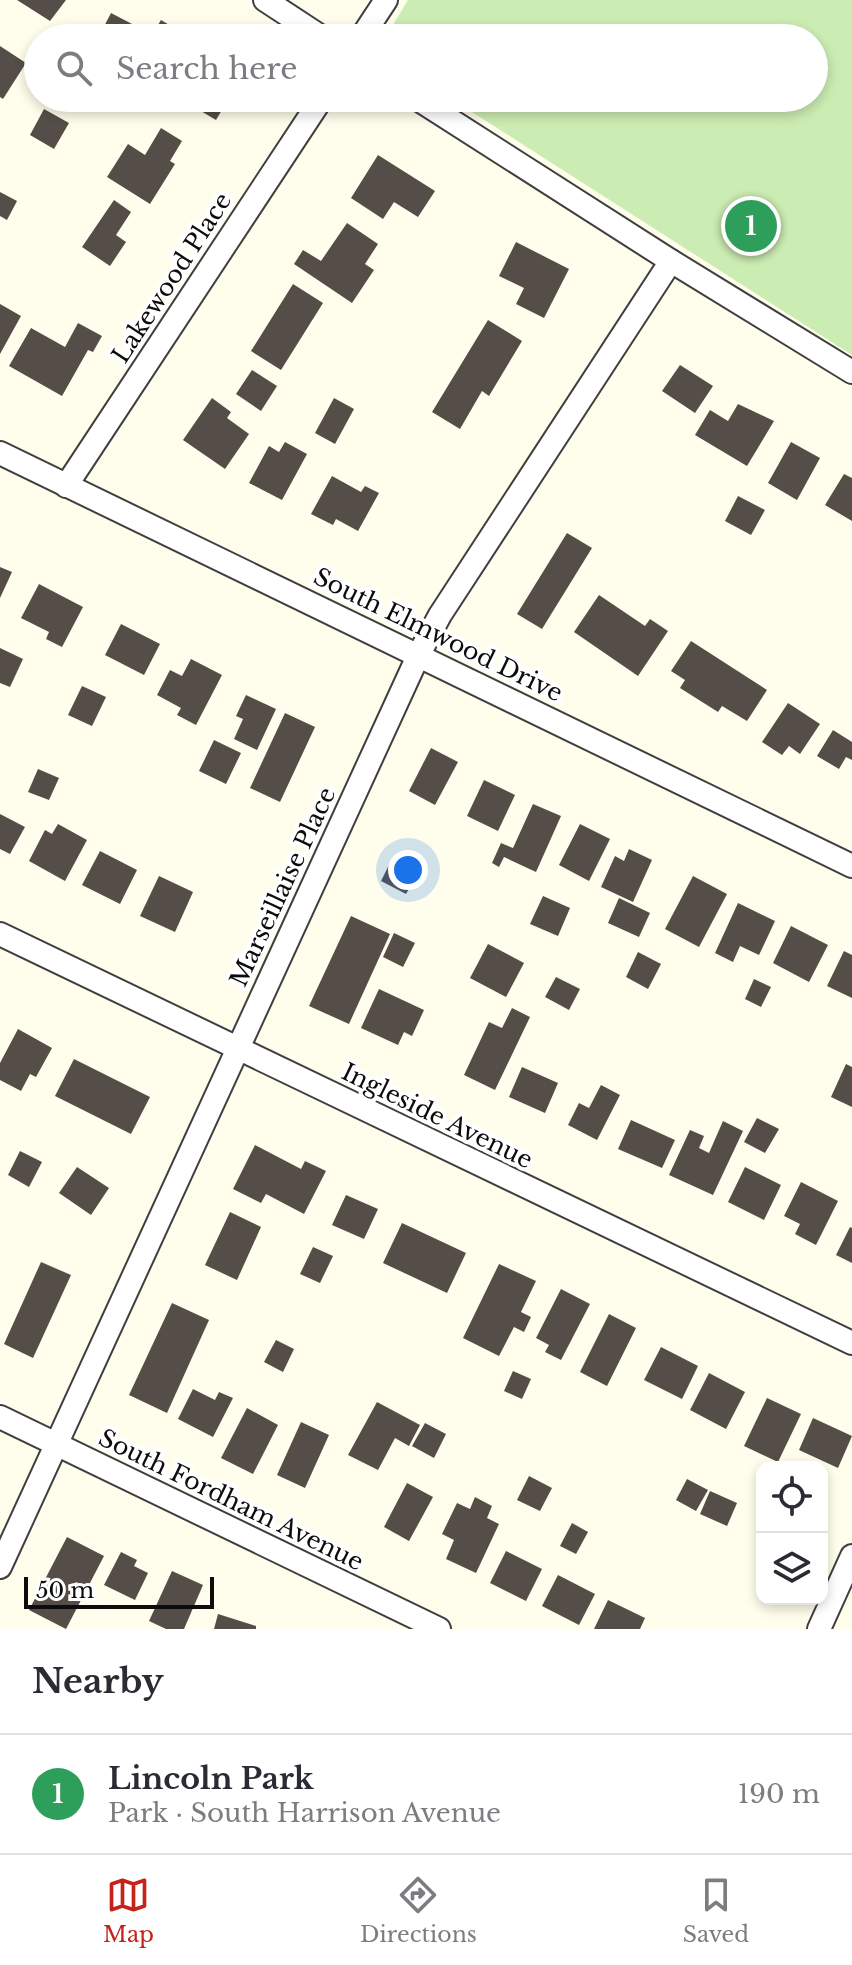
<!DOCTYPE html>
<html lang="en">
<head>
<meta charset="utf-8">
<style>
	:root { --surface:#fff; --page:#f2f2f3; --text:#2b2b33; --muted:#7c7c81; --line:#e1e1e2; --accent:#c6221a }
	body { margin:0; font-family:"Libre Baskerville",serif; background:var(--page); color:var(--text) }
	.controls { position:absolute; right:24px; bottom:24px; display:grid; overflow:hidden; border-radius:16px; box-shadow:0 4px 12px #0003 }
	.controls button { width:72px; height:72px; display:grid; place-items:center; padding:0; border:0; border-bottom:2px solid var(--line); background:var(--surface); color:var(--text); font:40px sans-serif }
	.scale { position:absolute; left:24px; bottom:20px; width:190px; box-sizing:border-box; padding-left:8px; border:4px solid #0c0c0c; border-top:0; font-size:22px; line-height:28px; white-space:nowrap; color:#0c0c0c; -webkit-text-stroke:6px #fff; paint-order:stroke }
	.you { position:absolute; left:408px; top:870px; width:28px; height:28px; margin:-20px; border:6px solid #fff; border-radius:50%; background:#1a73e8; box-shadow:0 0 0 12px #1a73e833 }
	.badge { display:grid; place-items:center; width:52px; height:52px; border-radius:50%; background:var(--accent); color:#fff; font-size:26px; font-weight:700 }
	.pin { position:absolute; translate:-50% -50%; border:4px solid #fff; box-shadow:0 2px 8px #0006 }
	.list { margin:0; padding:0; list-style:none }
	h2 { display:flex; justify-content:space-between; align-items:center; height:104px; margin:0; padding:0 32px; font-size:34px }
	h2 small { font-size:26px; font-weight:400; color:var(--muted) }
	.list li { display:grid; grid-template-columns:52px 1fr auto; gap:24px; align-items:center; box-sizing:border-box; height:120px; padding:0 32px; border-top:2px solid var(--line) }
	.list b { display:block; font-size:30px; white-space:nowrap }
	.list p { margin:0; font-size:26px; white-space:nowrap; color:var(--muted) }
	.list em { font-size:26px; font-style:normal; color:var(--muted) }
	.icon { flex:none; width:44px; height:44px; fill:none; stroke:currentColor; stroke-width:2; stroke-linecap:round; stroke-linejoin:round }
	.map { position:relative; flex:none; width:852px; height:1629px; overflow:hidden }
	.search { position:absolute; background:var(--surface); box-shadow:0 4px 12px #0003; left:24px; right:24px; top:24px; height:88px; display:flex; align-items:center; gap:20px; box-sizing:border-box; padding:0 28px; border-radius:44px; color:var(--muted); font-size:30px }
	.sheet { height:224px; background:var(--surface) }
	nav { display:flex; justify-content:space-around; align-items:center; box-sizing:border-box; height:112px; border-top:2px solid var(--line); background:var(--surface); font-size:22px; color:var(--muted) }
	nav a { display:grid; justify-items:center; gap:4px }
	nav .on { color:var(--accent) }
	.map>svg:first-child { display:block }
	.green { fill:#cbecb2 }
	.building { fill:#554e48 }
	.lines { fill:none; stroke-linecap:round; stroke-linejoin:round }
	.minor-casing { stroke:#3f3f3f; stroke-width:26 }
	.minor { stroke:#fff; stroke-width:22 }
	.labels { text-anchor:middle; stroke-width:8; stroke-linejoin:round; paint-order:stroke }
	.street-label { font-size:24px; fill:#0c0c0c; stroke:#fff }
</style>
</head>
<body>
<div class="map">
<svg width="852" height="1629" viewBox="0 0 852 1629">
	<rect width="100%" height="100%" fill="#fffdeb"/>
	<polygon class="green" points="408,0 852,0 852,355 450,98 814,98 814,38 390,38 394,23"/>
	<g class="building">
		<polygon points="17,0 66,0 50,21"/>
		<polygon points="111,13 134,25 127,38 103,38 99,36"/>
		<polygon points="161,20 191,38 150,38"/>
		<polygon points="0,46 26,63 3,99 0,97"/>
		<polygon points="179,98 229,98 216,120"/>
		<polygon points="44,109 69,123 54,149 30,135"/>
		<polygon points="161,128 182,141 170,161 175,164 150,204 107,177 128,144 145,155"/>
		<polygon points="378,155 435,191 418,217 394,202 383,219 351,198"/>
		<polygon points="0,192 17,201 7,220 0,216"/>
		<polygon points="114,200 131,212 116,235 126,242 110,266 82,247"/>
		<polygon points="347,223 378,244 365,264 374,270 352,303 294,264 303,250 321,261"/>
		<polygon points="516,242 569,269 544,318 516,304 524,288 499,276"/>
		<polygon points="293,284 323,303 281,370 251,351"/>
		<polygon points="0,304 21,316 0,354"/>
		<polygon points="488,320 522,341 489,396 482,391 460,429 432,412"/>
		<polygon points="78,323 102,336 93,352 88,350 62,396 9,366 31,328 65,347"/>
		<polygon points="680,365 713,386 695,413 662,391"/>
		<polygon points="252,370 277,386 261,411 236,394"/>
		<polygon points="212,398 231,412 227,418 249,434 225,469 183,440"/>
		<polygon points="334,398 354,409 335,444 315,433"/>
		<polygon points="738,404 774,421 747,466 695,435 710,410 728,421"/>
		<polygon points="285,442 307,454 282,500 249,483 269,446 279,452"/>
		<polygon points="791,442 820,458 797,500 768,483"/>
		<polygon points="844,474 852,478 852,521 825,505"/>
		<polygon points="332,476 361,492 365,486 379,493 358,531 336,519 333,525 311,514"/>
		<polygon points="738,496 765,510 751,535 725,521"/>
		<polygon points="567,533 592,548 542,629 517,614"/>
		<polygon points="0,567 12,572 0,598"/>
		<polygon points="39,584 83,607 62,647 46,639 49,632 21,618"/>
		<polygon points="599,595 645,626 650,619 668,631 638,676 574,632"/>
		<polygon points="121,624 160,644 144,675 105,655"/>
		<polygon points="691,641 767,690 747,721 722,706 718,712 680,688 685,680 671,671"/>
		<polygon points="0,648 23,659 10,687 0,683"/>
		<polygon points="191,659 222,675 196,725 177,715 181,708 157,695 170,670 182,676"/>
		<polygon points="82,686 106,697 92,726 68,715"/>
		<polygon points="246,695 276,709 257,750 234,739 243,719 236,716"/>
		<polygon points="788,703 820,724 800,754 789,746 782,755 762,742"/>
		<polygon points="285,713 315,727 280,802 250,788"/>
		<polygon points="833,730 852,742 852,760 846,757 839,769 817,756"/>
		<polygon points="214,740 241,753 226,784 199,771"/>
		<polygon points="431,748 458,762 435,805 409,791"/>
		<polygon points="38,769 59,778 49,800 28,792"/>
		<polygon points="484,780 515,795 498,831 467,816"/>
		<polygon points="533,804 561,816 536,872 504,857 499,867 492,863 501,843 513,848"/>
		<polygon points="0,814 25,827 10,854 0,849"/>
		<polygon points="58,824 87,840 65,881 29,861 45,830 52,834"/>
		<polygon points="580,824 610,839 589,881 559,865"/>
		<polygon points="629,849 652,860 633,902 601,887 615,856 624,861"/>
		<polygon points="100,851 137,870 120,904 82,885"/>
		<polygon points="392,859 418,873 406,894 381,881"/>
		<polygon points="159,876 193,892 175,932 140,916"/>
		<polygon points="693,876 727,894 699,947 665,929"/>
		<polygon points="543,896 570,908 558,936 530,924"/>
		<polygon points="619,898 650,913 639,937 608,923"/>
		<polygon points="738,903 775,921 759,955 740,946 733,962 715,953"/>
		<polygon points="351,916 390,934 349,1024 309,1006"/>
		<polygon points="791,926 828,945 809,982 773,963"/>
		<polygon points="394,933 415,943 403,967 383,957"/>
		<polygon points="488,944 524,963 506,997 470,978"/>
		<polygon points="844,951 852,955 852,998 827,986"/>
		<polygon points="638,952 661,964 648,989 626,977"/>
		<polygon points="556,977 580,989 569,1010 545,997"/>
		<polygon points="754,979 771,987 761,1007 745,999"/>
		<polygon points="379,989 424,1010 412,1036 404,1032 398,1045 361,1028"/>
		<polygon points="512,1008 530,1017 495,1090 464,1075 489,1022 502,1028"/>
		<polygon points="18,1029 52,1048 36,1077 30,1074 21,1091 0,1080 0,1063"/>
		<polygon points="74,1059 150,1097 131,1134 55,1096"/>
		<polygon points="846,1064 852,1067 852,1107 831,1097"/>
		<polygon points="522,1067 558,1083 545,1113 509,1097"/>
		<polygon points="601,1085 620,1095 597,1140 568,1125 579,1103 589,1108"/>
		<polygon points="757,1118 779,1129 765,1153 744,1142"/>
		<polygon points="631,1120 675,1140 662,1168 618,1149"/>
		<polygon points="723,1121 743,1131 713,1195 669,1175 690,1130 704,1136 699,1148 709,1153"/>
		<polygon points="255,1145 301,1169 305,1161 326,1171 304,1214 266,1194 261,1203 233,1189"/>
		<polygon points="20,1151 42,1162 29,1187 8,1175"/>
		<polygon points="77,1167 109,1188 91,1215 59,1193"/>
		<polygon points="745,1167 781,1185 764,1220 728,1202"/>
		<polygon points="801,1182 838,1201 816,1245 795,1234 800,1224 784,1216"/>
		<polygon points="346,1195 378,1209 364,1239 332,1225"/>
		<polygon points="230,1212 261,1227 237,1280 205,1265"/>
		<polygon points="402,1223 466,1253 447,1293 383,1263"/>
		<polygon points="850,1227 852,1228 852,1263 836,1255"/>
		<polygon points="313,1247 333,1256 320,1283 300,1274"/>
		<polygon points="41,1262 71,1275 33,1358 4,1344"/>
		<polygon points="499,1264 536,1281 521,1312 531,1317 524,1332 514,1327 499,1356 463,1338"/>
		<polygon points="561,1289 590,1304 561,1360 545,1352 549,1345 536,1338"/>
		<polygon points="172,1303 209,1320 167,1413 129,1395"/>
		<polygon points="609,1314 636,1328 607,1386 580,1372"/>
		<polygon points="276,1340 294,1349 283,1372 264,1362"/>
		<polygon points="661,1347 698,1366 682,1399 644,1380"/>
		<polygon points="513,1371 531,1379 522,1399 504,1391"/>
		<polygon points="709,1373 745,1392 726,1429 690,1410"/>
		<polygon points="193,1389 215,1400 219,1392 233,1398 213,1437 178,1419"/>
		<polygon points="767,1398 801,1414 778,1462 744,1446"/>
		<polygon points="377,1402 420,1425 409,1446 395,1438 378,1470 348,1455"/>
		<polygon points="247,1408 278,1425 253,1474 221,1458"/>
		<polygon points="813,1418 852,1436 838,1468 799,1450"/>
		<polygon points="301,1422 329,1435 305,1488 277,1475"/>
		<polygon points="425,1423 446,1434 434,1458 412,1446"/>
		<polygon points="529,1476 552,1488 540,1511 517,1500"/>
		<polygon points="687,1479 708,1490 696,1511 676,1500"/>
		<polygon points="407,1483 433,1497 409,1541 384,1527"/>
		<polygon points="710,1491 737,1503 727,1526 700,1514"/>
		<polygon points="475,1497 492,1506 487,1518 499,1524 476,1573 446,1559 454,1540 442,1534 457,1503 470,1509"/>
		<polygon points="572,1523 588,1532 576,1554 560,1546"/>
		<polygon points="67,1537 104,1556 66,1629 29,1610"/>
		<polygon points="506,1551 542,1569 526,1601 490,1583"/>
		<polygon points="121,1552 137,1560 134,1566 148,1573 135,1600 104,1585"/>
		<polygon points="172,1571 203,1585 184,1629 166,1629 149,1621"/>
		<polygon points="558,1575 595,1594 579,1625 542,1606"/>
		<polygon points="608,1600 645,1618 640,1629 594,1629"/>
		<polygon points="218,1614 256,1626 256,1629 214,1629"/>
	</g>
	<g class="lines">
		<defs>
			<g id="minor">
				<polyline points="265,0 323,38"/>
				<polyline points="361,38 386,0"/>
				<polyline points="416,98 671,261 852,372"/>
				<polyline points="0,453 852,866"/>
				<polyline points="66,486 322,98"/>
				<polyline points="0,934 852,1343"/>
				<polyline points="0,1417 439,1629"/>
				<polyline points="0,1567 419,654 440,615 671,261"/>
				<polyline points="819,1629 852,1556"/>
			</g>
		</defs>
		<use href="#minor" class="minor-casing"/>
		<use href="#minor" class="minor"/>
	</g>
	<g class="labels">
		<g class="street-label">
			<text transform="translate(172 278) rotate(-57)" y="8">Lakewood Place</text>
			<text transform="translate(438 635) rotate(26)" y="8">South Elmwood Drive</text>
			<text transform="translate(283 887) rotate(-65)" y="8">Marseillaise Place</text>
			<text transform="translate(437 1116) rotate(26)" y="8">Ingleside Avenue</text>
			<text transform="translate(231 1500) rotate(26)" y="8">South Fordham Avenue</text>
		</g>
	</g>
</svg>
<div class="controls">
<button><svg class="icon" aria-label="locate" viewBox="0 0 24 24"><circle cx="12" cy="12" r="6"/><path d="M12 2v4M12 18v4M2 12h4M18 12h4"/></svg></button>
<button><svg class="icon" aria-label="layers" viewBox="0 0 24 24"><path d="M12 4l9 5-9 5-9-5zM3 14l9 5 9-5"/></svg></button>
</div>
<div class="scale">50 m</div>
<div class="you"></div>
<div class="pin badge" style="left:751px;top:226px;background:#2e9e5b">1</div>
<div class="search"><svg class="icon" aria-label="search" viewBox="0 0 24 24"><circle cx="10" cy="10" r="6"/><path d="M15 15l6 6"/></svg>Search here</div>
</div>
<section class="sheet">
<h2>Nearby<small></small></h2>
<ul class="list">
<li><span class="badge" style="background:#2e9e5b">1</span><div><b>Lincoln Park</b><p>Park · South Harrison Avenue</p></div><em>190 m</em></li>
</ul>
</section>
<nav>
<a class="on"><svg class="icon" aria-label="map" viewBox="0 0 24 24"><path d="M3 6l6-2 6 2 6-2v14l-6 2-6-2-6 2zM9 4v14M15 6v14"/></svg>Map</a>
<a><svg class="icon" aria-label="directions" viewBox="0 0 24 24"><path d="M12 3l9 9-9 9-9-9zM9 14v-3h6M13 9l2 2-2 2"/></svg>Directions</a>
<a><svg class="icon" aria-label="saved" viewBox="0 0 24 24"><path d="M7 4h10v16l-5-4-5 4z"/></svg>Saved</a>
</nav>
</body>
</html>
